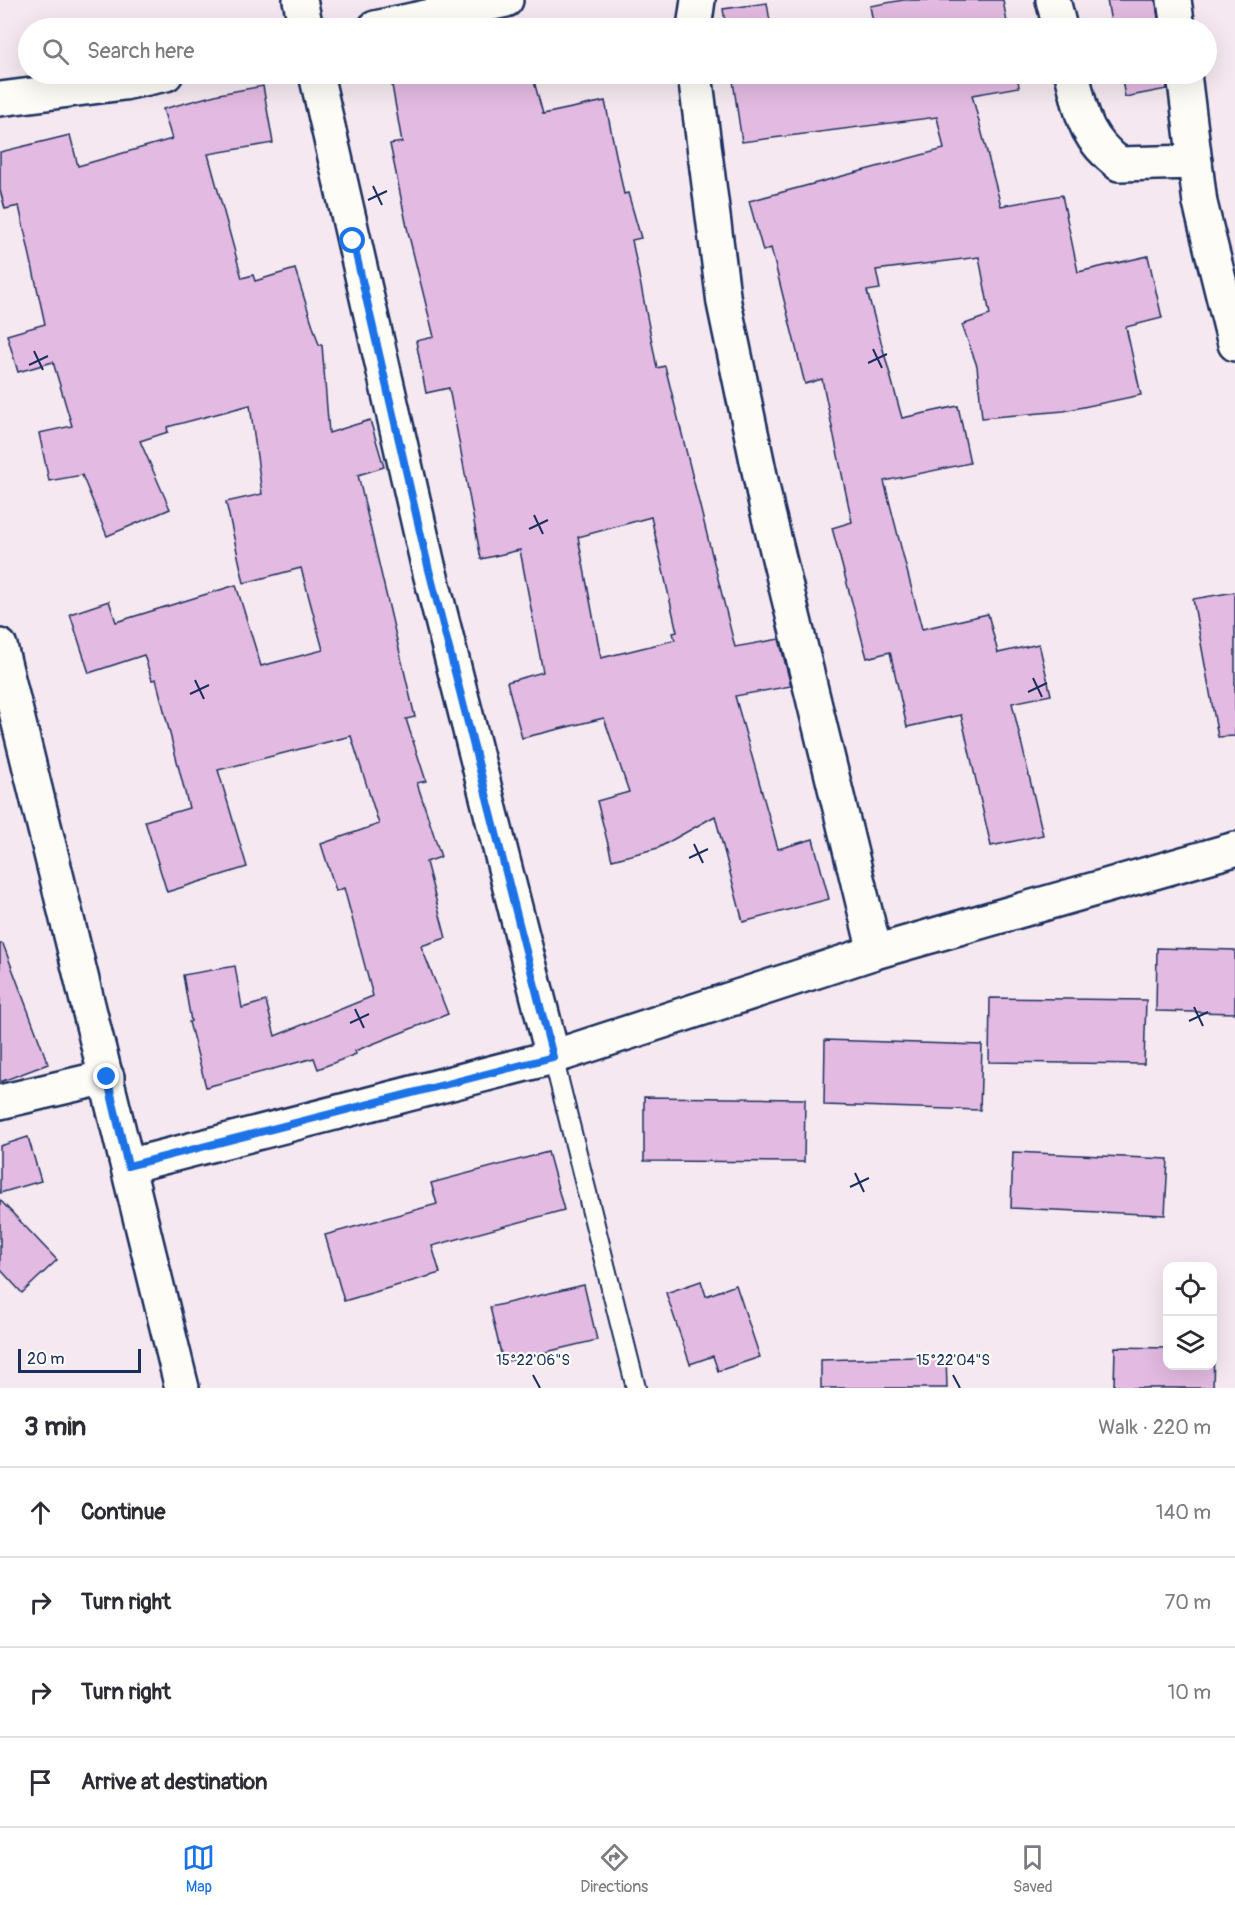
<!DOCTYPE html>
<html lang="en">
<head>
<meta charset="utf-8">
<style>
	:root { --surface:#fff; --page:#f7f7f7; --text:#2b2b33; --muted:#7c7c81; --line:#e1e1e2; --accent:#1a73e8 }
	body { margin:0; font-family:Pangolin,sans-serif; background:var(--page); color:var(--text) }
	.controls { position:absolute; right:18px; bottom:18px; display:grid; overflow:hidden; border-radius:12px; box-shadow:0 6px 24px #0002 }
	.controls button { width:54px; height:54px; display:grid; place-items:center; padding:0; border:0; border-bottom:2px solid var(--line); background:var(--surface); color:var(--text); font:30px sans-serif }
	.scale { position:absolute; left:18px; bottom:15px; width:123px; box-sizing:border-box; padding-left:6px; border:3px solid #1b2f5e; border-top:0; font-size:16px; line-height:21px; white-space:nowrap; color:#1b2f5e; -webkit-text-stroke:4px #fdfcf7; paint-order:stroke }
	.stop { position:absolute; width:18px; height:18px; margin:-14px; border:4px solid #1a73e8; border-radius:50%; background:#fff }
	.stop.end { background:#1a73e8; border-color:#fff; box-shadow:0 2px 6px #0008 }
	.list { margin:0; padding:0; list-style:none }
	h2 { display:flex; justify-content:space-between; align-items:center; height:78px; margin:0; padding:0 24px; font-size:26px }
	h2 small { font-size:20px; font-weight:400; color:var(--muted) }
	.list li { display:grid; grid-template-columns:39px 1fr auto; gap:18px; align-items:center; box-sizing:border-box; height:90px; padding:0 24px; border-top:2px solid var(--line) }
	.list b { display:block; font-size:22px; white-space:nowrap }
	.list em { font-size:20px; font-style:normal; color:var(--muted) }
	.icon { flex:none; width:33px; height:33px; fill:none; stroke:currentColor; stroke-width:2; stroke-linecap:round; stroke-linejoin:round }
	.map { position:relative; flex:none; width:1235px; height:1388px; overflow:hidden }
	.search { position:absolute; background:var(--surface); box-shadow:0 6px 24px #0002; left:18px; right:18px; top:18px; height:66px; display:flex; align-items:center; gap:15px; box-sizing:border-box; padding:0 21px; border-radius:33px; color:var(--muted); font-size:22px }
	.sheet { height:438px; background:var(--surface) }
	nav { display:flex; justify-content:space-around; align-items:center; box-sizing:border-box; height:84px; border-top:2px solid var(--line); background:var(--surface); font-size:16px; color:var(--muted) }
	nav a { display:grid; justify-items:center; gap:3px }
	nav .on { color:var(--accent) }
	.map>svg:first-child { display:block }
	.building { fill:#e3bae1; stroke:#1b2f5e; stroke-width:1.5; fill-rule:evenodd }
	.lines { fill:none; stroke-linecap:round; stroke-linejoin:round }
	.service-casing { stroke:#1b2f5e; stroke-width:22 }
	.minor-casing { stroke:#1b2f5e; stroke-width:38 }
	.service { stroke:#fdfcf7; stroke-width:18 }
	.minor { stroke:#fdfcf7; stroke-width:33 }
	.route { stroke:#1a73e8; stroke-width:8 }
	.ticks { fill:none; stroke:#1b2f5e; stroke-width:2 }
	.ticks-label { font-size:15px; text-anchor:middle; fill:#1b2f5e; stroke:#fdfcf7; stroke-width:4.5; stroke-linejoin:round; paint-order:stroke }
</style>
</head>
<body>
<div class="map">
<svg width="1235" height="1388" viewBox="0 0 1235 1388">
	<rect width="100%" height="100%" fill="#f5e8f0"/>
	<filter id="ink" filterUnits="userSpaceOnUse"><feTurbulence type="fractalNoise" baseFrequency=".0167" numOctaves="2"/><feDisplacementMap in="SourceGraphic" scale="12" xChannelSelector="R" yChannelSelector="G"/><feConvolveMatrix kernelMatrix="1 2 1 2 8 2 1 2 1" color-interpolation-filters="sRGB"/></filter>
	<g filter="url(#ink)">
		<g class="building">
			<polygon points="903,0 1003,0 1008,28 874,28 870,6"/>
			<polygon points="1107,0 1156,0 1159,28 1112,28"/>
			<polygon points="767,3 771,28 726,28 723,9"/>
			<path d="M390 74H532L543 114 605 101 624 194 628 193 641 238 632 240 657 368 665 366 735 647 779 639 791 686 735 696 778 849 813 839 829 899 743 922 715 816 658 848 612 860 597 801 629 792 604 718 522 738 507 682 543 672 520 550 481 559 449 388 426 393 416 341 434 337 408 232 390 144 402 142ZM651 517 677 632 673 633 675 640 601 658 578 537Z"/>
			<polygon points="732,74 778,74 779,77 810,74 1017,74 1019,87 972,95 1001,206 1062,195 1078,272 1148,256 1162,318 1126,327 1141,395 1064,411 982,418 977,366 962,325 990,315 979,257 876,270 880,289 867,291 902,418 958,406 970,463 884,481 922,629 988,614 998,653 1039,644 1051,695 1012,703 1043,835 991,846 961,715 907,727 890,652 867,658 832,528 852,522 822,379 805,384 771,248 763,251 749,201 944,149 937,117 742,142"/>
			<polygon points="1121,74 1166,74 1167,89 1125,97"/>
			<polygon points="263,86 273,143 208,154 242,278 253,275 255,281 295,269 319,345 322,345 329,433 370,420 384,467 358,475 415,717 406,719 426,781 417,783 441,857 426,862 446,938 421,946 448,1014 355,1051 356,1054 318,1069 314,1058 206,1087 189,1022 191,1021 183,975 235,966 242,1008 266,1001 275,1036 373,996 344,888 336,891 321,844 379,824 351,736 218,770 247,867 167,892 145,821 189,808 156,679 152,680 144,655 89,673 70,614 109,601 116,622 236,585 261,666 323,650 301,568 244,583 226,502 262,494 250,405 167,427 168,432 140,441 170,509 107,536 82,475 49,481 39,433 72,426 53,362 18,372 7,335 45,324 19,206 5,209 0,190 0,152 70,135 78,166 172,139 163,109 219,94"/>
			<polygon points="1235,592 1235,736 1218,737 1193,599"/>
			<polygon points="0,944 3,944 48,1064 0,1082"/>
			<polygon points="1157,948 1235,950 1235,1013 1156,1011"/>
			<polygon points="990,998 1146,1000 1144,1064 989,1062"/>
			<polygon points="825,1040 982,1045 980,1110 824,1105"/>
			<polygon points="644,1097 805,1099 804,1162 644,1161"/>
			<polygon points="28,1137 41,1181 0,1193 0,1146"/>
			<polygon points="548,1152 564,1210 432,1246 440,1273 344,1301 325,1235 437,1204 431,1183"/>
			<polygon points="1013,1152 1168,1159 1165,1215 1011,1208"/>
			<polygon points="0,1200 57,1260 22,1293 0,1269"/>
			<polygon points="701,1281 706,1296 736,1285 760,1357 718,1371 713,1356 690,1364 666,1293"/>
			<polygon points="584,1285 597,1340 503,1362 490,1307"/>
			<polygon points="1115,1347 1167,1348 1167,1365 1212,1365 1214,1350 1213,1388 1114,1388"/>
			<polygon points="946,1356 947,1388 821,1388 821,1360"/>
		</g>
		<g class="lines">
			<defs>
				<polyline id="service" points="553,1057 636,1388"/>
				<g id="minor">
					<polyline points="300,0 306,28"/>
					<polyline points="1053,0 1060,28"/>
					<polyline points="1174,0 1178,28"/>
					<polyline points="375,28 506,0"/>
					<polyline points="694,28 698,0"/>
					<polyline points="316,74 428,565 553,1057"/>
					<polyline points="695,74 724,303 767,509 875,952"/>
					<path d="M1072 74C1083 116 1083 135 1119 164L1195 162"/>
					<polyline points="1184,74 1200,203 1235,344"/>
					<polyline points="0,99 124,83 166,74"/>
					<polyline points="0,646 182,1388"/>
					<polyline points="0,1102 107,1077"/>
					<polyline points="128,1166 553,1057 875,952 1235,849"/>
				</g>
			</defs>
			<use href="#service" class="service-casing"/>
			<use href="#minor" class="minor-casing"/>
			<use href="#service" class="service"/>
			<use href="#minor" class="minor"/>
		</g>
	</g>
	<g class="lines" filter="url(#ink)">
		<polyline class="route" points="107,1077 128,1166 553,1057 428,566 353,241"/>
	</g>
	<path class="ticks" d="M373 186 382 205M368 200 387 191M873 349 882 368M34 351 43 370M868 363 887 354M29 365 48 356M534 515 543 534M529 529 548 520M1033 678 1042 697M195 680 204 699M1028 692 1047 683M190 694 209 685M694 844 703 863M689 858 708 849M1194 1007 1203 1026M355 1009 364 1028M1189 1021 1208 1012M350 1023 369 1014M855 1173 864 1192M850 1187 869 1178M533 1375 540 1388M953 1375 960 1388"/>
	<g class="ticks-label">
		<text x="533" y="1365">15°22'06"S</text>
		<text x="953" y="1365">15°22'04"S</text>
	</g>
</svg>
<div class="controls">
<button><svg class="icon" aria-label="locate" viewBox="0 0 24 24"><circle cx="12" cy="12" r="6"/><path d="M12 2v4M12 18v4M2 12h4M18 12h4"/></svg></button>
<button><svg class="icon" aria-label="layers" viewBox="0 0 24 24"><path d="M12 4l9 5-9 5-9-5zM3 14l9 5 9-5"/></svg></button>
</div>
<div class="scale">20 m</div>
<div class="stop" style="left:353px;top:241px"></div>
<div class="stop end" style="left:107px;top:1077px"></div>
<div class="search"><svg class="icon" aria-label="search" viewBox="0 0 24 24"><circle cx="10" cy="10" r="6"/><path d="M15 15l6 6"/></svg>Search here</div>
</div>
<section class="sheet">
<h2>3 min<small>Walk · 220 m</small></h2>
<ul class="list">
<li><svg class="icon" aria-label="ahead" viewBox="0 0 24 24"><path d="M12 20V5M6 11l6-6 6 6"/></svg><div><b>Continue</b></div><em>140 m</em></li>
<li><svg class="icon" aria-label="right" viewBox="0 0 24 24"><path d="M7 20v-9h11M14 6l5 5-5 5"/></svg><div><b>Turn right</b></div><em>70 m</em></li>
<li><svg class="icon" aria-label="right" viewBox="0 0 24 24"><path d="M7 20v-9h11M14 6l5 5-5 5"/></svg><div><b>Turn right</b></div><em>10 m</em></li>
<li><svg class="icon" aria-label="arrive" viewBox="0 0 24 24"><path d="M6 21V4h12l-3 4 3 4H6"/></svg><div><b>Arrive at destination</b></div></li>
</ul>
</section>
<nav>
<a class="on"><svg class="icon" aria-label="map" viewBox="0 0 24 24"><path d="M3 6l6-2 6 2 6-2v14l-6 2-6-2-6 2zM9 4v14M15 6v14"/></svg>Map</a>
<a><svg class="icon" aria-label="directions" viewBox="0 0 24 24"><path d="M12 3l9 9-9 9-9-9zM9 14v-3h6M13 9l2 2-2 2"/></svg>Directions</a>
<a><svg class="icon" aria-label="saved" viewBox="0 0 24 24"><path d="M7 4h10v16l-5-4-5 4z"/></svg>Saved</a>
</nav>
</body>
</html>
